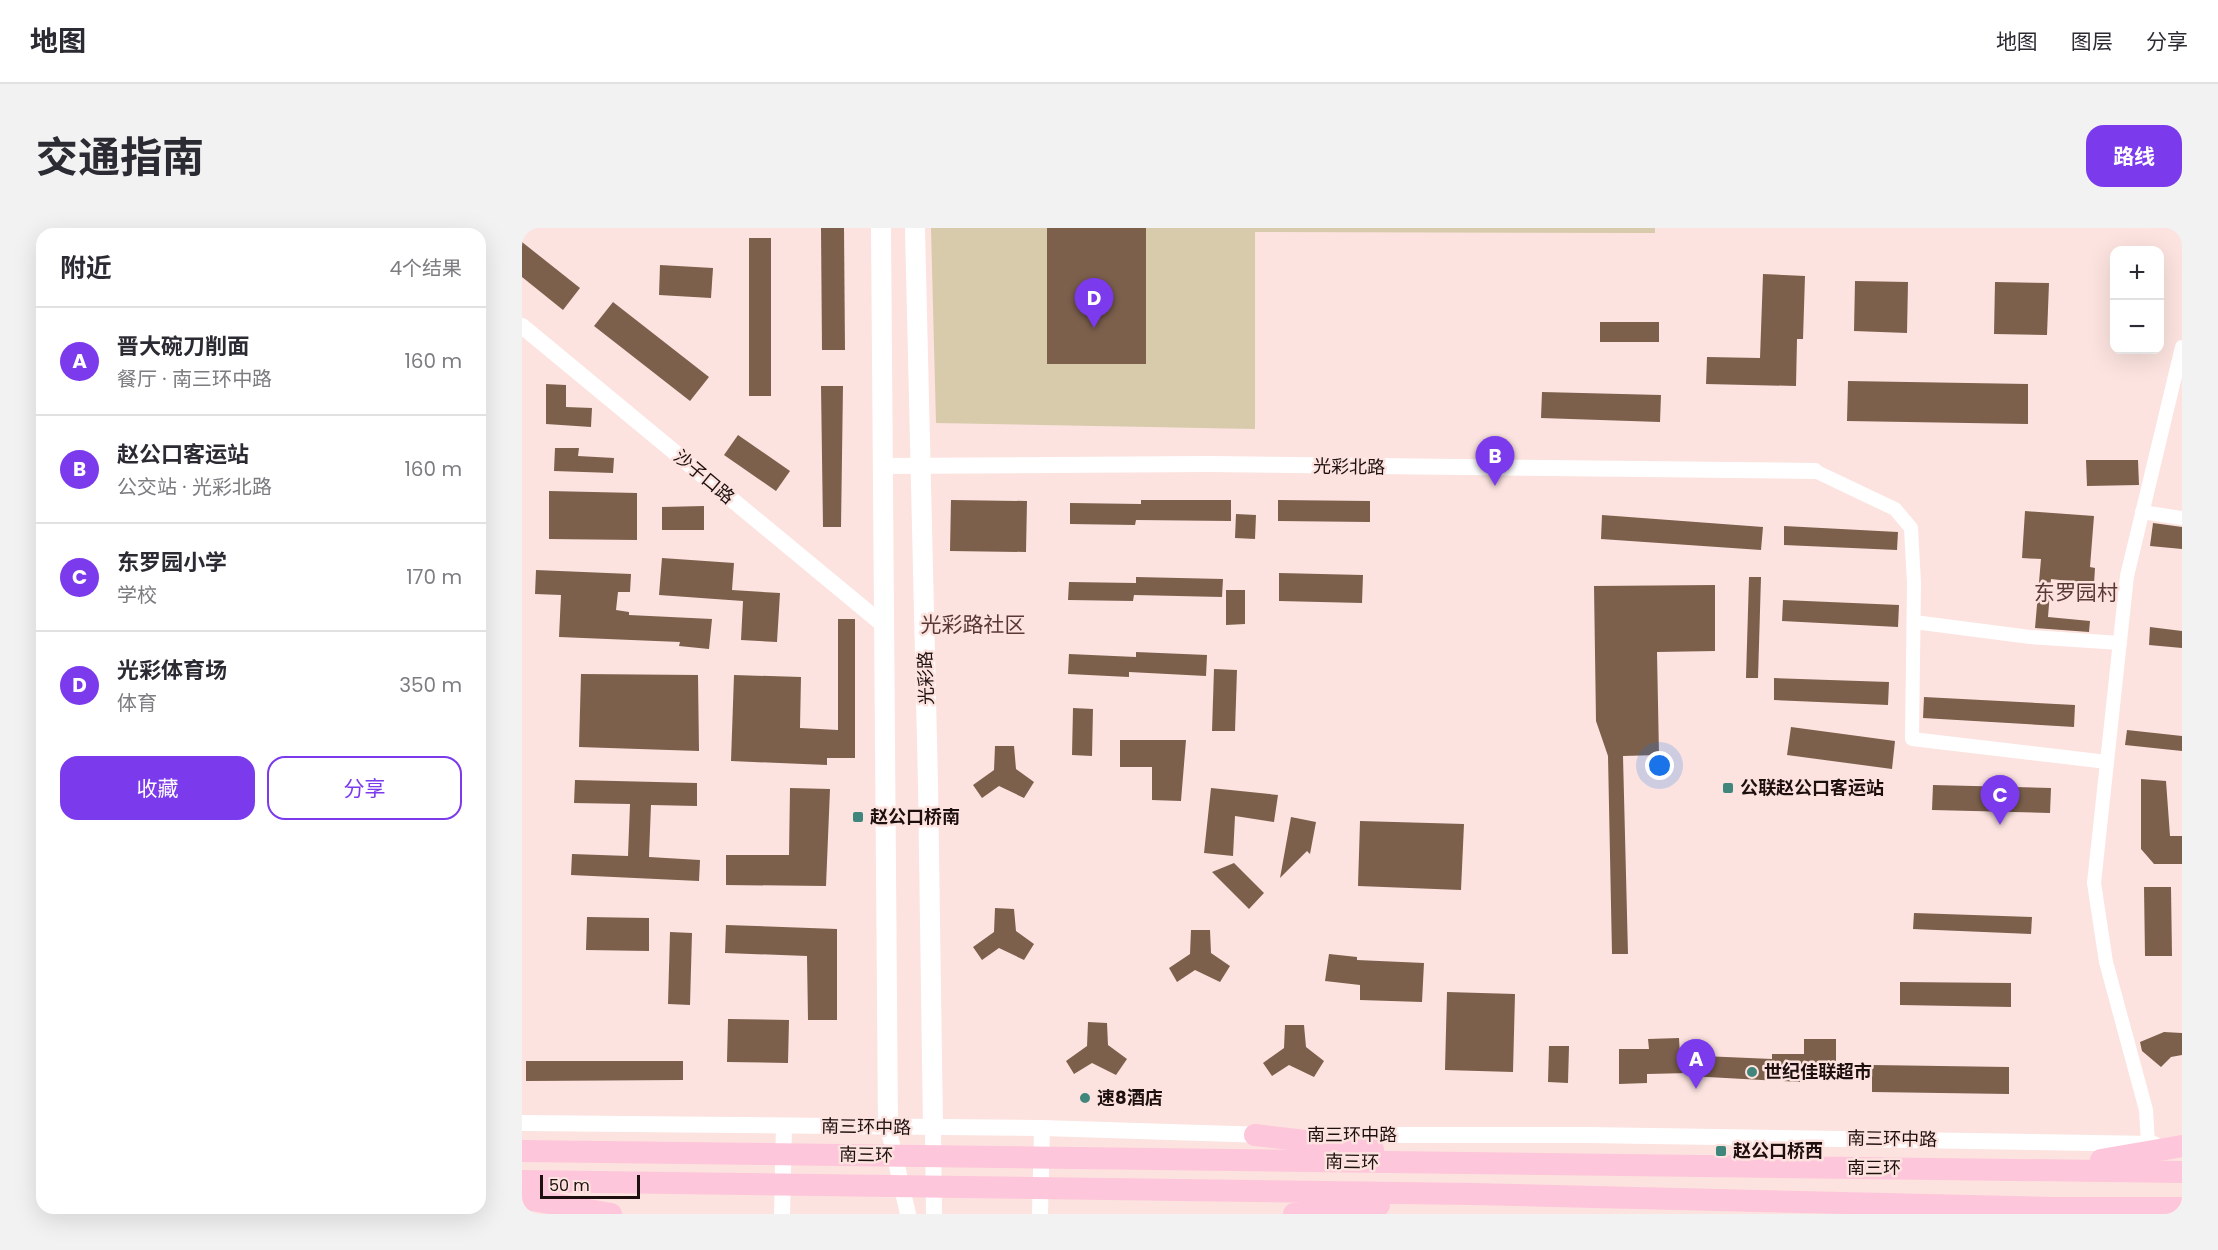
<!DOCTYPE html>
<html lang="zh">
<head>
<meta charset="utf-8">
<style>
	:root { --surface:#fff; --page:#f2f2f3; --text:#2b2b33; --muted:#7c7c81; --line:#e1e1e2; --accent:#7c3aed }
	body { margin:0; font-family:Poppins,"Noto Sans SC",sans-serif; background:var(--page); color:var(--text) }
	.controls { position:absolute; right:18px; top:18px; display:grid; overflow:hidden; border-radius:12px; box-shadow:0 6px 24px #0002 }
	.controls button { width:54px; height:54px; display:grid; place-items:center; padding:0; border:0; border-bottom:2px solid var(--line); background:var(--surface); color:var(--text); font:30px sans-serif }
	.scale { position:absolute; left:18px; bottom:15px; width:100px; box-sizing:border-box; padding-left:6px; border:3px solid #1e100f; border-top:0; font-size:16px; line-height:21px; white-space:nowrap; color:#1e100f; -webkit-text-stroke:4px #fce3df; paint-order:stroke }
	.you { position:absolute; left:1138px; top:538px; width:21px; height:21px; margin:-15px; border:4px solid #fff; border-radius:50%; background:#1a73e8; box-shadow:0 0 0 9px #1a73e833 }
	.badge { display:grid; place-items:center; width:39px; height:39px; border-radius:50%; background:var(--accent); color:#fff; font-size:20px; font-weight:700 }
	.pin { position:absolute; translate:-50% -50px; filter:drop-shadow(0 2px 3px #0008) }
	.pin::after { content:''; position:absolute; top:32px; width:21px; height:18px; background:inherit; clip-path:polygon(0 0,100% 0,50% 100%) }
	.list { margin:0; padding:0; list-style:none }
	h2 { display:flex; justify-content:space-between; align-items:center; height:78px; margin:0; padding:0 24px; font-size:26px }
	h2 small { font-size:20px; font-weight:400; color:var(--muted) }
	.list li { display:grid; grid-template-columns:39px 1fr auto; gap:18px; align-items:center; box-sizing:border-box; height:108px; padding:0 24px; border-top:2px solid var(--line) }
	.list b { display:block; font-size:22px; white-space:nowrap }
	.list p { margin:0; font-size:20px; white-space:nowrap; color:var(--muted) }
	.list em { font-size:20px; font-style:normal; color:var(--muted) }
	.actions { display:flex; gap:12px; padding:18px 24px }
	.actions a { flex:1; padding:14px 0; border:2px solid var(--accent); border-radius:18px; text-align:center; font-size:21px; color:var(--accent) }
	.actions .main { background:var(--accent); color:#fff }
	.map { position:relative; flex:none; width:1660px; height:986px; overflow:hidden; border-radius:18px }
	header { display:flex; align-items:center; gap:36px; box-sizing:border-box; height:84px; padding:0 30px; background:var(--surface); border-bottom:2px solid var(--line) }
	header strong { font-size:28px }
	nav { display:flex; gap:33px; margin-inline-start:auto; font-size:21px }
	.intro { display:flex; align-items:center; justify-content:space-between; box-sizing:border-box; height:144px; padding:0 36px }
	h1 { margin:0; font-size:42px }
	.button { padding:15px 27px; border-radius:18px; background:var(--accent); color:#fff; font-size:21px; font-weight:700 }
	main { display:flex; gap:36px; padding:0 36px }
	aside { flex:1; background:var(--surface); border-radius:18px; box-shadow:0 6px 24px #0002 }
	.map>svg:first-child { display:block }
	.green { fill:#d7cbab }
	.building { fill:#7c604c }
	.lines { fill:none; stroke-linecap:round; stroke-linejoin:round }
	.minor { stroke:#fff; stroke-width:14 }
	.tertiary { stroke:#fff; stroke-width:16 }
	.secondary { stroke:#fff; stroke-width:20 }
	.trunk { stroke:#fec6da; stroke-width:22 }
	.poi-dot { fill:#40867d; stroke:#fce3df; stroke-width:2 }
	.labels { text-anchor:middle; stroke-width:5; stroke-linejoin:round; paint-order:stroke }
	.street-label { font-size:18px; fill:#1e100f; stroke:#fce3df }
	.poi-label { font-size:18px; font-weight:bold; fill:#1e100f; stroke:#fce3df; text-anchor:start }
	.quarter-label { font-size:21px; fill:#5a3935; stroke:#fce3df }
</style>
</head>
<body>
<header>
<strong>地图</strong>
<nav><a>地图</a><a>图层</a><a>分享</a></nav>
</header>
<div class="intro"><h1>交通指南</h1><a class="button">路线</a></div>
<main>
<aside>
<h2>附近<small>4个结果</small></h2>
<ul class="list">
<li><span class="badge">A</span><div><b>晋大碗刀削面</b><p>餐厅 · 南三环中路</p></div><em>160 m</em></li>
<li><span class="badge">B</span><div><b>赵公口客运站</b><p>公交站 · 光彩北路</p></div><em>160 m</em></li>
<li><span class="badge">C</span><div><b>东罗园小学</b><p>学校</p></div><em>170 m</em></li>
<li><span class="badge">D</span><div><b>光彩体育场</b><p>体育</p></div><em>350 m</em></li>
</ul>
<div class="actions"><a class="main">收藏</a><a>分享</a></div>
</aside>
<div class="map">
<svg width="1660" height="986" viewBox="0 0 1660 986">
	<rect width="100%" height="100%" fill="#fce3df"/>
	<polygon class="green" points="409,0 1133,0 1133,5 733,4 733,201 414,195"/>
	<g class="building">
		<polygon points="299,0 322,0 323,122 300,122"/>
		<rect x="525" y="0" width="99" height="136"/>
		<rect x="227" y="10" width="22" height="158"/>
		<polygon points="0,14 58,60 41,82 0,49"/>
		<polygon points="138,37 191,40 189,70 137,67"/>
		<polygon points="1241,46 1283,48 1281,111 1275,111 1274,158 1184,156 1185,129 1238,130"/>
		<polygon points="1333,53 1386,54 1385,105 1332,103"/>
		<polygon points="1473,54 1527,55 1525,107 1472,106"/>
		<polygon points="91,74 187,149 168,173 72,98"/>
		<rect x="1078" y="94" width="59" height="20"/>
		<polygon points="1326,153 1506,156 1506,196 1325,193"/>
		<polygon points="24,156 44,157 44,179 70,180 69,199 24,196"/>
		<polygon points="299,158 321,158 319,299 301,299"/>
		<polygon points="1020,164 1139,167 1138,194 1019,190"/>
		<polygon points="216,207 268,243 254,263 202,227"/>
		<polygon points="33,220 57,220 56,228 92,230 91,245 32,243"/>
		<polygon points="1564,232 1616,232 1617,257 1565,258"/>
		<polygon points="27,263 115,265 115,312 27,311"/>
		<polygon points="429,272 505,273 504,324 428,323"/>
		<polygon points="619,272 709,272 709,293 614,292 613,297 548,296 548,275 619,276"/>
		<polygon points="756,272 848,273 848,294 756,293"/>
		<polygon points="182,278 182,302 140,302 140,279"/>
		<polygon points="1503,283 1572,288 1568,339 1573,340 1572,356 1529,351 1526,389 1568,393 1567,404 1513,400 1519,331 1500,330"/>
		<polygon points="714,286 734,287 733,311 713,310"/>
		<polygon points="1080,287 1241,299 1239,322 1079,311"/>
		<polygon points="1631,295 1660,299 1660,321 1628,318"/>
		<polygon points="1262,298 1376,304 1375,322 1262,317"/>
		<polygon points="140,330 212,335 210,362 258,365 255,414 219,412 221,373 137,367"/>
		<polygon points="14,342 109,346 108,364 96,364 94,382 107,384 107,387 190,391 187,421 157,418 158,414 37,409 39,367 13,366"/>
		<polygon points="757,345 841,347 840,375 757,373"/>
		<polygon points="614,349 701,351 700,369 612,367 611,373 546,372 547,354 614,355"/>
		<polygon points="1227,349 1239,349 1236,450 1224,450"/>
		<polygon points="1193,357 1193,423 1135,424 1137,527 1101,528 1106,726 1090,726 1086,528 1074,493 1072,358"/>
		<polygon points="704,362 723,362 723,396 704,397"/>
		<polygon points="1261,372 1377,377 1376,399 1260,393"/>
		<polygon points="316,391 333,391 333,530 305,530 305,537 209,533 212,447 279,449 278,500 316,502"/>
		<polygon points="1628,399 1660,403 1660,420 1627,417"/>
		<polygon points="614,424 685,427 684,448 607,444 607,449 546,446 547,426 614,429"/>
		<polygon points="692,441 715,442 713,503 690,503"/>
		<polygon points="59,446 176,447 177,523 57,519"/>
		<polygon points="1252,450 1367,454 1366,477 1252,472"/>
		<polygon points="1402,469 1553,477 1552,499 1401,490"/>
		<polygon points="551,480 571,481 570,528 550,527"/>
		<polygon points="1269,499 1373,513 1370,541 1265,527"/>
		<polygon points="1605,502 1660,508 1660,523 1603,517"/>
		<polygon points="598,512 664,512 659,573 630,572 630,539 598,539"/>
		<polygon points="473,518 492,518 494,541 512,554 502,570 477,558 460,570 451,557 472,542"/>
		<polygon points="1619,551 1644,553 1648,608 1660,608 1660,636 1632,636 1619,621"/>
		<polygon points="53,552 175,555 175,578 129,577 127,629 178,632 177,653 49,647 50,626 106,628 108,576 52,575"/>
		<polygon points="1411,557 1529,560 1528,585 1410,582"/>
		<polygon points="268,560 308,561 304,658 204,657 204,627 267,627"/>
		<polygon points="689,560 756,567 752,594 713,588 711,628 682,625"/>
		<polygon points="769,589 794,594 788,626 785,623 758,650"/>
		<polygon points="838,593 942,596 939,662 836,658"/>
		<polygon points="712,635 742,665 727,681 690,644"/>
		<polygon points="1622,659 1649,659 1650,728 1623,728"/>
		<polygon points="473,680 492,681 494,703 512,716 502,732 477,720 460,732 451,719 472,704"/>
		<polygon points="1392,685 1510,689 1509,706 1391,701"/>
		<polygon points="65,689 127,690 127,723 64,722"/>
		<polygon points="204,697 315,701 315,792 286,792 285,728 203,725"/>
		<polygon points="669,702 688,702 689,725 708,738 698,754 673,742 655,754 647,740 668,726"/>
		<polygon points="148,704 170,705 168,777 146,776"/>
		<polygon points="807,726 835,729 835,732 902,735 900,774 838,772 838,757 803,753"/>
		<polygon points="1378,754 1489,755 1489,779 1378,777"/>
		<polygon points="925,764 993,766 991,844 923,842"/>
		<polygon points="206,791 267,792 266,835 205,834"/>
		<polygon points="566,794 585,795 586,817 605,831 594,847 570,835 552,846 544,833 565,818"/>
		<polygon points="763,797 782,797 784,819 802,833 792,849 767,837 750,848 741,835 762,820"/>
		<polygon points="1642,804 1660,805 1660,827 1649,829 1639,839 1620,823 1618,814"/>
		<polygon points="1157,810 1158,827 1250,831 1250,826 1282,826 1282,811 1314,811 1314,842 1278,842 1278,854 1167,848 1167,845 1125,846 1125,855 1097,856 1097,821 1127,821 1126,811"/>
		<polygon points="1027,818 1047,818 1046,855 1026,854"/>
		<polygon points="4,833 161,833 161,852 4,853"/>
		<polygon points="1350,837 1487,839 1487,866 1350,864"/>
	</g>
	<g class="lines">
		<g class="minor">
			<polyline points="1293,243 1373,281 1389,300 1392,355 1390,511 1585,534"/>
			<polyline points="1620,284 1660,290"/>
			<polyline points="1392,394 1508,409 1598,415"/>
			<polyline points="1626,916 1624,882 1584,734 1572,655 1605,348 1660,119"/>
		</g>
		<g class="tertiary">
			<polyline points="0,98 364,399"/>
			<polyline points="362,238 686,236 1293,243"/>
			<polyline points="0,895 520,900 744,907"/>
			<polyline points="366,899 386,986"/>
			<polyline points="411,899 412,986"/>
			<polyline points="806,907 1066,907 1632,916"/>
			<polyline points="260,986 262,898"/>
			<polyline points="518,986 520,900"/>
		</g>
		<g class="secondary">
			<polyline points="359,0 366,899"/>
			<polyline points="393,0 406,555 411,899"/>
		</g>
		<g class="trunk">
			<polyline points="733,907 851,921"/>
			<polyline points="0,923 1660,944"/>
			<polyline points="1579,932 1660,918"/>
			<polyline points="0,953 951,966 1529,980 1660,980"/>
			<polyline points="0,970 89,986"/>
			<polyline points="772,986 857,977"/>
		</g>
	</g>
	<g class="poi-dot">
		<rect x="1200" y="554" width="12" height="12" rx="3"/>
		<rect x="330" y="583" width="12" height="12" rx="3"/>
		<circle cx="1230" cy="844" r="6"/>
		<circle cx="563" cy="870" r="6"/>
		<rect x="1193" y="917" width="12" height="12" rx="3"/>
	</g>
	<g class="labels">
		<g class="street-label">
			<text transform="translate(827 239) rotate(1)" y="6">光彩北路</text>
			<text transform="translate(182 249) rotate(40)" y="6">沙子口路</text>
			<text transform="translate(404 450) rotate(-92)" y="6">光彩路</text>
			<text transform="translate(344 899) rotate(1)" y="6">南三环中路</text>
			<text x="830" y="913">南三环中路</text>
			<text transform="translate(1370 911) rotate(1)" y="6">南三环中路</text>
			<text transform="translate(344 927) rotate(1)" y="6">南三环</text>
			<text transform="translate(830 934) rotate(1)" y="6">南三环</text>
			<text x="1352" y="946">南三环</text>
		</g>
		<g class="poi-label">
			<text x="1218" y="566">公联赵公口客运站</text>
			<text x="348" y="595">赵公口桥南</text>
			<text x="1242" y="850">世纪佳联超市</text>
			<text x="575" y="876">速8酒店</text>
			<text x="1211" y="929">赵公口桥西</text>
		</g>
		<g class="quarter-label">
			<text x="1554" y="372">东罗园村</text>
			<text x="451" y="404">光彩路社区</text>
		</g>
	</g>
</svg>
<div class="controls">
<button>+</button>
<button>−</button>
</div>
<div class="scale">50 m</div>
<div class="you"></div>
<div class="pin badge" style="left:1174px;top:861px">A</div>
<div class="pin badge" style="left:973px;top:258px">B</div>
<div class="pin badge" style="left:1478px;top:597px">C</div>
<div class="pin badge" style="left:572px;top:100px">D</div>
</div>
</main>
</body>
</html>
